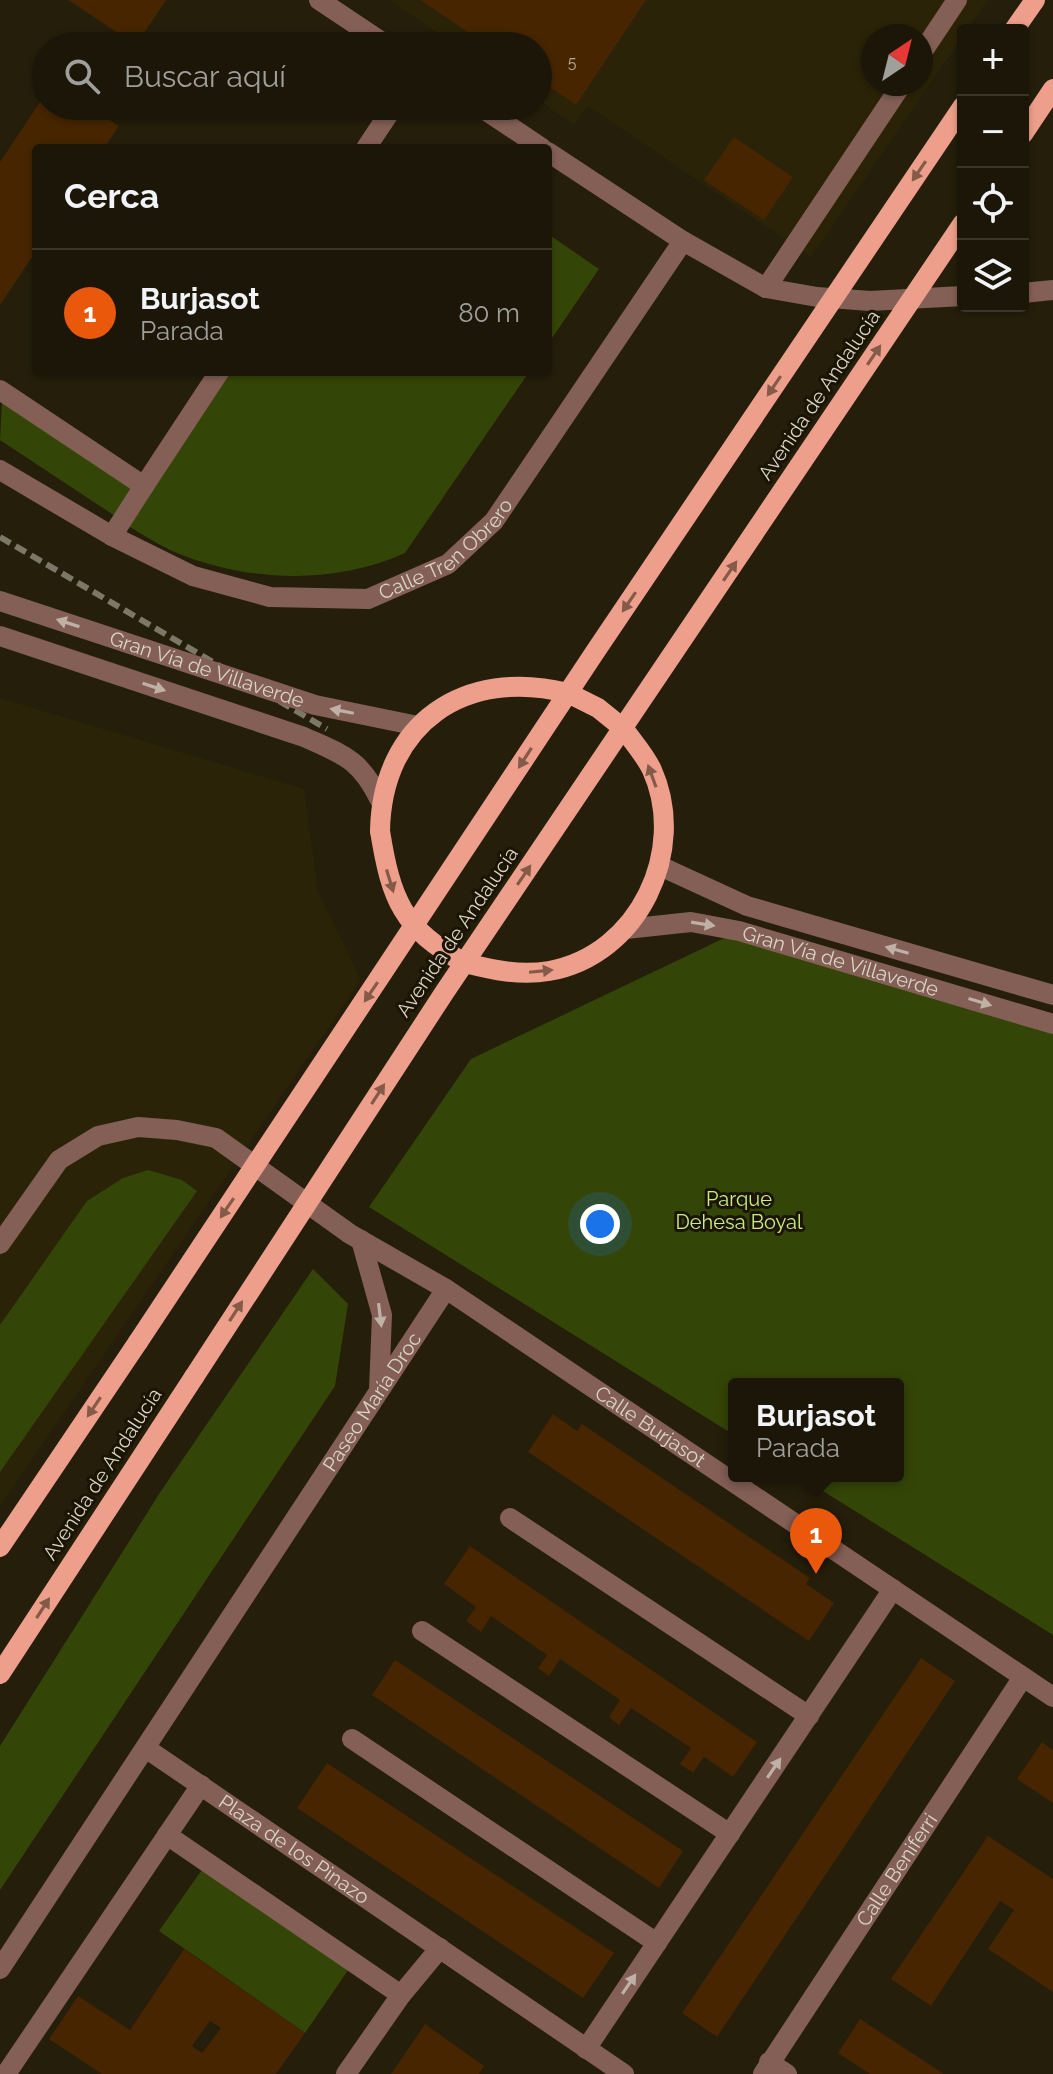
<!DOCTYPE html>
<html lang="es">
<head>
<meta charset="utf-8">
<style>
	:root { --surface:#1b1608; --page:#282316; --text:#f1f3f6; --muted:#a09f9c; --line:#393529; --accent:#ea580c }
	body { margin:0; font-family:Raleway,sans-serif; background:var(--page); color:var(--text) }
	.controls { position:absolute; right:24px; top:24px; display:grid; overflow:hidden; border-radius:8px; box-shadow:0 2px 6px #0004 }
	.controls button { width:72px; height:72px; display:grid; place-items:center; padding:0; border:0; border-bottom:2px solid var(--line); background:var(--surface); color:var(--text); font:40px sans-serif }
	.compass { position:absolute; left:861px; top:24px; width:72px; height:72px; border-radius:50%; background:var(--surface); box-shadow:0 2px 6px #0004; rotate:35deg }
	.you { position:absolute; left:600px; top:1224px; width:28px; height:28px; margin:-20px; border:6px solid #fff; border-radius:50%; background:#1a73e8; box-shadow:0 0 0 12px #1a73e833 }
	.badge { display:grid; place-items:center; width:52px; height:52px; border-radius:50%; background:var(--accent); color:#fff; font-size:26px; font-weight:700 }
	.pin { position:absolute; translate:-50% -66px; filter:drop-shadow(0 2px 4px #0008) }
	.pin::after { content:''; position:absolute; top:42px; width:28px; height:24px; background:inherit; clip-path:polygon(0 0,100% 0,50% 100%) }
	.popup { position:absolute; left:728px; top:1378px; width:176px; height:104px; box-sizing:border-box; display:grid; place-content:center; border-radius:8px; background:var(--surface); filter:drop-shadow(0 2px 6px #0005); font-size:26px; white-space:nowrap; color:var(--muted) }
	.popup b { font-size:30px; color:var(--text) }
	.popup::after { content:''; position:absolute; left:50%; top:100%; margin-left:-16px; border:16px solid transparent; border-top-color:var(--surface) }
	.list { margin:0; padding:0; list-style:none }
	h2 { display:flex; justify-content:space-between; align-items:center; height:104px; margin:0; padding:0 32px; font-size:34px }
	h2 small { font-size:26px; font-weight:400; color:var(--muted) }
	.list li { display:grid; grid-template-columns:52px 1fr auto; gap:24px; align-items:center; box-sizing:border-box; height:128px; padding:0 32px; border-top:2px solid var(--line) }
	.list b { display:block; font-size:30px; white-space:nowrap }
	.list p { margin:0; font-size:26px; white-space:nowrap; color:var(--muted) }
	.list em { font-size:26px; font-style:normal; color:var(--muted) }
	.icon { flex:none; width:44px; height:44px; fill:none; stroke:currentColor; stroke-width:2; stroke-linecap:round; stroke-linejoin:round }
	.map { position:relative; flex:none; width:1053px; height:2074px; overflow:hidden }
	.search { position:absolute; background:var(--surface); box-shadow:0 2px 6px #0004; left:32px; top:32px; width:520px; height:88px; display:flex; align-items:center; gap:20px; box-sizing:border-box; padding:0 28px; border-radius:44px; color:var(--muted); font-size:30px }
	.panel { position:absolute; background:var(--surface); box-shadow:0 2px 6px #0004; left:32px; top:144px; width:520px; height:232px; border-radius:8px }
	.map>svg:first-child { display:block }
	.built { fill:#2b2307; fill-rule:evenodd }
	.green { fill:#344607 }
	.building { fill:#462500; fill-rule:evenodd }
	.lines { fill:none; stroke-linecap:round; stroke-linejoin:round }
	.minor { stroke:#845f55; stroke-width:20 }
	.major { stroke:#ed9f8c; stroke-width:20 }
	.rail { stroke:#7c7767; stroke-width:6; stroke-dasharray:12 6; stroke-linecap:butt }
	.minor-bridge { stroke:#845f55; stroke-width:20 }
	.major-bridge { stroke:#ed9f8c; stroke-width:20 }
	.oneway { fill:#845a48 }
	.oneway2 { fill:#bfb1a6 }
	.labels { text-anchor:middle; stroke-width:6; stroke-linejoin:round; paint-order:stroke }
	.number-label { font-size:16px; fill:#b4a896 }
	.street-label { font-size:20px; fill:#d8d4c8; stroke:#1b1403 }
	.park-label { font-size:20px; fill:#c8ef80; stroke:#1b1403 }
</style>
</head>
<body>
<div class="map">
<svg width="1053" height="2074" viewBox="0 0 1053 2074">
	<rect width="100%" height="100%" fill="#241e0a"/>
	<g class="built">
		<path d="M389 0H988L967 30H963V36L811 257 588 106 574 125 538 100V46H457ZM873 36H921V84H873Z"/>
		<polygon points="0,698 304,789 318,891 361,980 0,1506"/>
	</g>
	<g class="green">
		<polygon points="548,234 599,269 548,344"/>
		<path d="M229 372H529L405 553C335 585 247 582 177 553 160 546 144 535 128 526Z"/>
		<polygon points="2,401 133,488 115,516 0,440"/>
		<polygon points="739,931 1053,1027 1053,1635 799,1476 898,1476 898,1384 734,1384 734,1435 369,1207 471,1059"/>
		<polygon points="148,1170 182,1180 197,1191 0,1472 0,1325 87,1201 123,1178"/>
		<polygon points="313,1269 348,1304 335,1386 0,1890 0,1746 161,1491"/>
		<polygon points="208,1861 353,1963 305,2033 159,1931"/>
	</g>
	<g class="building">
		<polygon points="68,0 166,0 136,45"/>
		<polygon points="420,0 646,0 576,105 538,79 538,46 489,46"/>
		<polygon points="46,93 46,106 89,106 119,126 104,148 36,148 36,251 0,305 0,162"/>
		<polygon points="734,137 793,177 764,220 704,180"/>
		<polygon points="553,1414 577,1431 582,1424 810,1578 806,1584 834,1603 809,1641 528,1452"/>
		<polygon points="470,1546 757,1742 733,1777 704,1757 693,1773 680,1764 691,1748 631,1708 619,1725 609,1717 620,1700 560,1659 549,1676 538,1668 547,1655 491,1616 481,1632 466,1621 476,1607 444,1584"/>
		<polygon points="921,1658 955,1681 717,2037 682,2013"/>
		<polygon points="395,1660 683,1851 659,1888 372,1695"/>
		<polygon points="1042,1742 1053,1750 1053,1803 1017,1779"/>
		<polygon points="327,1763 614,1953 583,1998 297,1808"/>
		<polygon points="988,1836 1053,1879 1053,1992 988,1949 1014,1910 1000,1901 931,2006 891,1979"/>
		<path d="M184 1949 305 2033 276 2074H102L49 2039 78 1996 130 2030ZM210 2021 221 2028 202 2053 192 2046Z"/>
		<polygon points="860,2019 944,2074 870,2074 838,2053"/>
		<polygon points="425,2024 484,2066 479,2074 391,2074"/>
	</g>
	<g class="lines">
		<g class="minor">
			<polyline points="319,0 388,46"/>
			<polyline points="921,54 957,0"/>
			<polyline points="479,106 542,148"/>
			<polyline points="366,148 394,106"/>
			<polyline points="548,152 683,241 766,288 817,297 870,301 963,296"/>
			<polyline points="766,288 902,84"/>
			<polyline points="1023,293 1053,290"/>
			<polyline points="0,390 144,486 219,372"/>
			<path id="s1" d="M0 470 112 536 193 576 270 597 368 599 448 564 494 521 683 241"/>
			<polyline points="112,536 144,486"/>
			<path d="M0 636 304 737C344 755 360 759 380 800"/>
			<polyline points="361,1240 382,1315 379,1390"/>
			<path id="s2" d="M0 1244 59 1160 98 1136 138 1127 177 1130 216 1138 350 1234 446 1289 1053 1697"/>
			<polyline points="510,1518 809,1716"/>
			<polyline points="422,1631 730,1834"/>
			<polyline points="352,1739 657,1943"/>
			<path id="s3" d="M147 1749 624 2074"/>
			<polyline points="167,1835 401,1995 440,1948"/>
			<path id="s4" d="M0 1969 446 1289"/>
			<polyline points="586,2049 893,1589"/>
			<polyline points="769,2062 787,2074"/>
			<polyline points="6,2074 201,1785"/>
			<polyline points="346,2074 401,1995"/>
			<path id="s5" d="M763 2074 1023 1677"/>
		</g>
		<g class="major">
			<polyline points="1014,30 1035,0"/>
			<polyline points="1023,134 1053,89"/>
			<polyline points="568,693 598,708 624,729"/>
			<path d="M380 831C391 899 402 929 465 963"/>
			<polyline points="0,1547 138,1342"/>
			<polyline points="0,1674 194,1377"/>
		</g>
		<polyline class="rail" points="0,537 327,729"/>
		<g class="minor-bridge">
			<path id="s6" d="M0 601 315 705 418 726"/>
			<polyline points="660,866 747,906 1053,995"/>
			<path id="s7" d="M626 929 691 922 739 931 1053 1024"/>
		</g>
		<g class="major-bridge">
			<path d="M380 831C382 723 465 667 568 693"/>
			<path d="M465 963C493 970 520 976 549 971 639 955 688 850 652 770 645 755 633 742 624 729"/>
			<polyline points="138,1342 595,652 963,106"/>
			<polyline points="194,1377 444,993 963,223"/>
		</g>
	</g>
	<defs><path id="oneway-solid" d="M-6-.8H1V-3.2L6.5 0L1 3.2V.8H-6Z" transform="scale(2)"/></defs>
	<g class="oneway">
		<use href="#oneway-solid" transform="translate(919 171) rotate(124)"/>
		<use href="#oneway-solid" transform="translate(874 355) rotate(-56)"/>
		<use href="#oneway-solid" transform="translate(774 386) rotate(124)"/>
		<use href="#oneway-solid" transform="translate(730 571) rotate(-56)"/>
		<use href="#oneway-solid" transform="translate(629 602) rotate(124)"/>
		<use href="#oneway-solid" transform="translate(525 758) rotate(123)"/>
		<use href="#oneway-solid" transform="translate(652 776) rotate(-110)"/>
		<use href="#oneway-solid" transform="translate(524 875) rotate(-56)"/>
		<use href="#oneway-solid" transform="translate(390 881) rotate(73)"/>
		<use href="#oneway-solid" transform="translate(541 971) rotate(-6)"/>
		<use href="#oneway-solid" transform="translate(371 992) rotate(124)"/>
		<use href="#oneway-solid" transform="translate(378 1094) rotate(-57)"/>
		<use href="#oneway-solid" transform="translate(227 1208) rotate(124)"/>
		<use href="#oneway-solid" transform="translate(236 1311) rotate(-57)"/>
		<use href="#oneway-solid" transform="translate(94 1407) rotate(124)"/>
		<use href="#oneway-solid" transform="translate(43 1608) rotate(-57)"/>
	</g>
	<g class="oneway2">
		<use href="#oneway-solid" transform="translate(68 623) rotate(-162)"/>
		<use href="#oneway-solid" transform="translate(154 687) rotate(18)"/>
		<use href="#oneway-solid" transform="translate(342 711) rotate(-169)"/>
		<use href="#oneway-solid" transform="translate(703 924) rotate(9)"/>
		<use href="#oneway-solid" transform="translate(897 950) rotate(-164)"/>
		<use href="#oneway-solid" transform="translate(980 1002) rotate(17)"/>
		<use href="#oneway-solid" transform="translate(380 1315) rotate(83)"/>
		<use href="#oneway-solid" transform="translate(774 1768) rotate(-56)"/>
		<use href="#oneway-solid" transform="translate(629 1984) rotate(-56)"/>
	</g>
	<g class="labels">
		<g class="number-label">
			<text x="572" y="68">5</text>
		</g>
		<g class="street-label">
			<text transform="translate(819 395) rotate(-56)" y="7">Avenida de Andalucía</text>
			<text dy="7" stroke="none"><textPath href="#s1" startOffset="492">Calle Tren Obrero</textPath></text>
			<text dy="7" stroke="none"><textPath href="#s6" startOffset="218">Gran Vía de Villaverde</textPath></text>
			<text transform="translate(457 932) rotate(-56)" y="7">Avenida de Andalucía</text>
			<text dy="7" stroke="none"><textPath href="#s7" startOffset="220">Gran Vía de Villaverde</textPath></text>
			<text dy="7" stroke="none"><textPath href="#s4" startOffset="678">Paseo María Droc</textPath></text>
			<text dy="7" stroke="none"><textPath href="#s2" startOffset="790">Calle Burjasot</textPath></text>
			<text transform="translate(102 1474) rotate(-57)" y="7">Avenida de Andalucía</text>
			<text dy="7" stroke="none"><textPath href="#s3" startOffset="178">Plaza de los Pinazo</textPath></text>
			<text dy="7" stroke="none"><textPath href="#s5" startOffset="244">Calle Beniferri</textPath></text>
		</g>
		<g class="park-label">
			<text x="739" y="1206">Parque<tspan x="739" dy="23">Dehesa Boyal</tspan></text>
		</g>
	</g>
</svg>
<div class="controls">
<button>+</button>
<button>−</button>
<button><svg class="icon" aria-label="locate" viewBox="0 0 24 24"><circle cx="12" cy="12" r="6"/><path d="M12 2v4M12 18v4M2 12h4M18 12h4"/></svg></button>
<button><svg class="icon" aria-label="layers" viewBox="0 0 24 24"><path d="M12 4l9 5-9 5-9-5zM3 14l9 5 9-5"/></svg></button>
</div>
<svg class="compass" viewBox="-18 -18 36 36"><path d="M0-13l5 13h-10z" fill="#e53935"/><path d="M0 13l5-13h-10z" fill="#a09f9c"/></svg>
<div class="you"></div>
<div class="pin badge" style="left:816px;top:1574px">1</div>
<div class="popup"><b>Burjasot</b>Parada</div>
<div class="search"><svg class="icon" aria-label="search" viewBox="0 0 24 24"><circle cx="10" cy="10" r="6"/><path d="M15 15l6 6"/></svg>Buscar aquí</div>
<section class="panel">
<h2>Cerca<small></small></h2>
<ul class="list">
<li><span class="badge">1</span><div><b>Burjasot</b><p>Parada</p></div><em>80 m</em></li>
</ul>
</section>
</div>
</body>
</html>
